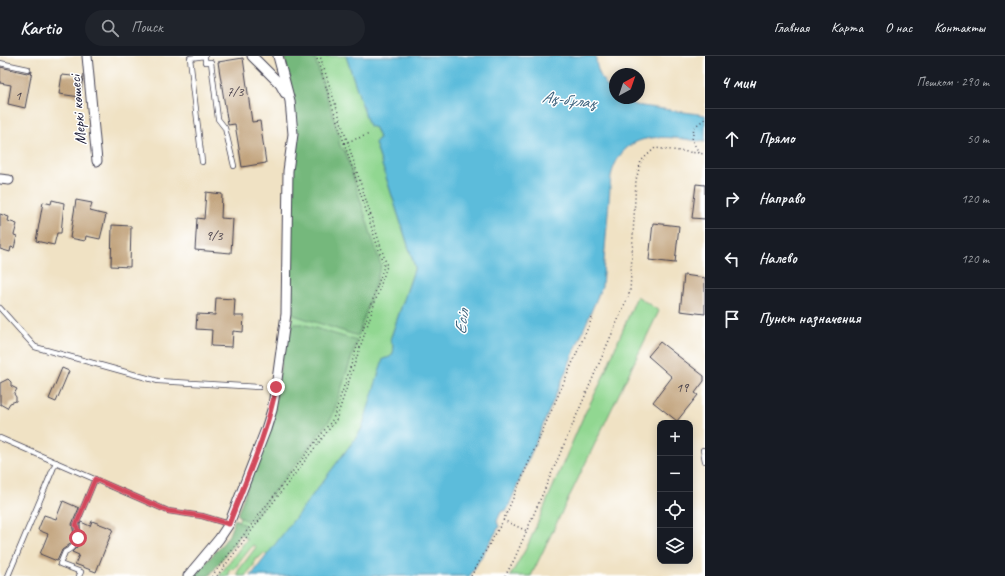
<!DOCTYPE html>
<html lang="ru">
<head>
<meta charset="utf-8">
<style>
	:root { --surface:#171b24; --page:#20242c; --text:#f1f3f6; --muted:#9ea1a6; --line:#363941 }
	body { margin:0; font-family:Caveat,sans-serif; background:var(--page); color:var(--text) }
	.controls { position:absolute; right:12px; bottom:12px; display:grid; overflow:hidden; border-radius:8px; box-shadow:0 2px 10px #0003 }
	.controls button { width:36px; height:36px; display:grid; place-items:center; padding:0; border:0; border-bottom:1px solid var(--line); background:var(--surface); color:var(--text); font:20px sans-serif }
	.compass { position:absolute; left:609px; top:12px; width:36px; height:36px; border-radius:50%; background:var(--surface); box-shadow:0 2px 10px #0003; rotate:40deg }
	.stop { position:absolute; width:12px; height:12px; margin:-9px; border:3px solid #d1495b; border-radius:50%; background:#fff }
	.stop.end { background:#d1495b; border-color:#fff; box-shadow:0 1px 4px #0008 }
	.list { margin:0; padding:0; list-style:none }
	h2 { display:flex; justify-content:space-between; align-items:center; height:52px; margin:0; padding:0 16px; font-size:17px }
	h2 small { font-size:13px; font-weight:400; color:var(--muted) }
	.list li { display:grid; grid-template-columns:26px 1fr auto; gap:12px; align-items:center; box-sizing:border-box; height:60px; padding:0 16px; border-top:1px solid var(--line) }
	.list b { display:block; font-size:15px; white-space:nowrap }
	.list em { font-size:13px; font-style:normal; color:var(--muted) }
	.icon { flex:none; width:22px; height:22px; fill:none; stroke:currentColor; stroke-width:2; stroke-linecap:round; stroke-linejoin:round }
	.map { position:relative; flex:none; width:705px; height:520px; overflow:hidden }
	header { display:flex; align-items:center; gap:24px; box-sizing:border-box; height:56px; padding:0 20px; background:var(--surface); border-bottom:1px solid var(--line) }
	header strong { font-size:19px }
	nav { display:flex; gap:22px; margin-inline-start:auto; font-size:14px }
	.search { width:280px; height:36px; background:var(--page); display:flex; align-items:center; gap:10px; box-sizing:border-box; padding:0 14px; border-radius:22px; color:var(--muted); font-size:15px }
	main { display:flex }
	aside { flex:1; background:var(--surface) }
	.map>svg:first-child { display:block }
	.green { fill:#91d791; stroke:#5a7c66 }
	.forest { fill:#74b87b; stroke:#4b6d5b }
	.water { fill:#5cbcdb; stroke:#3f6f8b }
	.building { fill:#c2a47e }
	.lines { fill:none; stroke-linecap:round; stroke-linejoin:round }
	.service-casing { stroke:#413f50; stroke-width:6 }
	.minor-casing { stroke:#413f50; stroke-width:11 }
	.path { stroke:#413f50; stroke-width:1.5; stroke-dasharray:1 3; stroke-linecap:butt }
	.service { stroke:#fff; stroke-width:4.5 }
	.minor { stroke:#fff; stroke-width:9 }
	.route { stroke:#d1495b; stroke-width:5 }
	.labels { text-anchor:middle; stroke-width:3; stroke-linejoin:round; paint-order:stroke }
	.number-label { font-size:14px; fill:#4a424c }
	.street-label { font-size:16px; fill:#22223b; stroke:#fff }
	.water-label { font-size:17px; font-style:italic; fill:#39607b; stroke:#fff }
</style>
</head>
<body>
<header>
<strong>Kartio</strong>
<div class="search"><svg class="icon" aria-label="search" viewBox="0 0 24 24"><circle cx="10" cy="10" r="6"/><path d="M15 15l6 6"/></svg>Поиск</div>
<nav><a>Главная</a><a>Карта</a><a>О нас</a><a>Контакты</a></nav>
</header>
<main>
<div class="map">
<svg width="705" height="520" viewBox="0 0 705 520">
	<rect width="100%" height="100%" fill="#fff"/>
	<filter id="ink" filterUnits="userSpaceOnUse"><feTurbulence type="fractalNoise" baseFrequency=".025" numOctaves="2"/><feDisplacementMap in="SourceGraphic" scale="8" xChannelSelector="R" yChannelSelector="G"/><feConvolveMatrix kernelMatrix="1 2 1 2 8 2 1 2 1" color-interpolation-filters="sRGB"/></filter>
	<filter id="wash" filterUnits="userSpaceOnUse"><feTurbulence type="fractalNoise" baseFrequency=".012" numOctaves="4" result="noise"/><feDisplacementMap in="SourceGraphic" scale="16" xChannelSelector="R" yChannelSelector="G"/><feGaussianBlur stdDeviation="0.9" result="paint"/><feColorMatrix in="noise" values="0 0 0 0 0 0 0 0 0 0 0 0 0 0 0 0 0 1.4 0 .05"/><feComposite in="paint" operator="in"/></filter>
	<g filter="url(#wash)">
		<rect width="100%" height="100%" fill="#f0e2c4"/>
		<g class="green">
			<path d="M289 0H346L369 69 375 72 379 82 375 87 415 211 390 284C396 291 395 299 387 303L362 372 358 379 267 500 264 497 259 502 255 503 254 509 245 520H238V515L256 491 253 489 234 513 229 514V520H219L247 483 235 473 259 416 291 287 295 154Z"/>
			<polygon points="637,240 659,255 531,520 510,520 527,491 584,359 600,328"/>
		</g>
		<g class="forest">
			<path d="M284 0H314L340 82C338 88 340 92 345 95L381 210 358 280 294 259 288 251 291 122 295 49Z"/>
			<polygon points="295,268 302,268 357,285 332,361 253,463 245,464 237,459 272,365 286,274 290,270"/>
			<polygon points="235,463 244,469 244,475 209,520 194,520 224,486 229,479"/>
		</g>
		<path class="water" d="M346 0H596C595 15 605 29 615 40V42L635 49 705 59V86C667 81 624 70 611 120L602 230 507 454 501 456 497 465 499 471 470 520H251L358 379 362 372 383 303 390 301C395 296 395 290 390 284L415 211 375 87 379 82 375 72 369 70Z"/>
		<g id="blocks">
			<g class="building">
				<polygon points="243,2 252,66 260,65 266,107 242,111 235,68 228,69 218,6"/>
				<polygon points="0,11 27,17 32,15 25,52 8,48 11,29 0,27"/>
				<polygon points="62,19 83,21 80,41 59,38"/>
				<polygon points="696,128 705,129 705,163 692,162"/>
				<polygon points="206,136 222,138 221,162 233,163 231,197 195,194 197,162 204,163"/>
				<polygon points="52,144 64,147 61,177 57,177 54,189 36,185 43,146 51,148"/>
				<polygon points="76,144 92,147 90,155 106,159 100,183 86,180 85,185 70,182"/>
				<polygon points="0,158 9,161 8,165 17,168 14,179 17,180 14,192 11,191 10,196 0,193"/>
				<polygon points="653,167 679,170 675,207 649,204"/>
				<polygon points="112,169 131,170 130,211 111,210"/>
				<polygon points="684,219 705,222 705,258 680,255"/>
				<polygon points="216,242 235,243 234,260 244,260 243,276 233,275 232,291 211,290 212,274 196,273 197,258 215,259"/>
				<polygon points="660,286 704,320 704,325 695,337 698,339 677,365 653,346 672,321 648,300"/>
				<polygon points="62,312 69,315 56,346 49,343"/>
				<polygon points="8,323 11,326 11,330 17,333 14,338 16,341 16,345 10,347 7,352 0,348 0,327"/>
				<polygon points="63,445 79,452 72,468 74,478 73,484 69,489 62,494 57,505 40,498 48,478 38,474 44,459 56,463"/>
				<polygon points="92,465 113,473 96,516 75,508 79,499 72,496 78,490 81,483 80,469 81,466 90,470"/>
			</g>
		</g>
	</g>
	<g filter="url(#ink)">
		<use href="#blocks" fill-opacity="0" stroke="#413f50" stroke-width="1"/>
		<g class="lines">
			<defs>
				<g id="service">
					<polyline points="205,0 205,6 211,6 218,63 225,72 234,110"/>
					<polyline points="0,7 28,13"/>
					<polyline points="202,106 190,2 205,0"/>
					<polyline points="0,252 35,291 158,325 259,331"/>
					<polyline points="0,382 168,455 202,460 229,468"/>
					<polyline points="703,394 705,405"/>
					<polyline points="8,520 56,406"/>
					<path d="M79 520 81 516 60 508 65 496C76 491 81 481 76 469L95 423"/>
				</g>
				<g id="minor">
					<polyline points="87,0 97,105"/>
					<polyline points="252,0 280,28 285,37"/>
					<polyline points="0,123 9,124"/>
					<polyline points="188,520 219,483 229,468 266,373 272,354 276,331 286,258 288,115 293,78 290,45 278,0"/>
				</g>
			</defs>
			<use href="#service" class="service-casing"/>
			<use href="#minor" class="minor-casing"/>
			<g class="path">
				<polyline points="344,87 370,78"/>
				<polyline points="699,97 692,84 694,71 705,63"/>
				<polyline points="503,464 527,475"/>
				<polyline points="212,520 333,363 384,210 316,0"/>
				<polyline points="217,520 336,364 387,210 320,0"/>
				<polyline points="471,520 503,465 593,260"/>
				<polyline points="505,520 514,504 630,236 636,124 641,105 655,92 705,98"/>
			</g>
			<use href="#service" class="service"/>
			<use href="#minor" class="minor"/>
		</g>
	</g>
	<g class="lines" filter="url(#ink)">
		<path class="route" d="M78 482V474L76 469 95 423 168 455 202 460 229 468C246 423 267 379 276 331"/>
	</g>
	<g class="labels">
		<g class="number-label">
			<text x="235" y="40">7/3</text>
			<text x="18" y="44">1</text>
			<text x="214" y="184">9/3</text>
			<text x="682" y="336">19</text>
		</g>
		<g class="street-label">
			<text transform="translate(77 54) rotate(-95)" y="6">Меркі көшесі</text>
		</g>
		<g class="water-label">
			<text transform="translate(569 43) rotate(7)" y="6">Ақ-бұлақ</text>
			<text transform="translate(461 266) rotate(-83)" y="6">Есіл</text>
		</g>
	</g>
</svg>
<div class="controls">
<button>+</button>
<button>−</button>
<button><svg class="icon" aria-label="locate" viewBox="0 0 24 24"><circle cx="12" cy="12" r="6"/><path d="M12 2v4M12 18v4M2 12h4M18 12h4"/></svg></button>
<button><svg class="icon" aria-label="layers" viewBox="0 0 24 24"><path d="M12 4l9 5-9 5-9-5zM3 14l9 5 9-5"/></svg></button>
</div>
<svg class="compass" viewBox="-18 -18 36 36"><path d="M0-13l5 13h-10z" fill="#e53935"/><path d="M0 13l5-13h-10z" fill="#9ea1a6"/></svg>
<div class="stop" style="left:78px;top:482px"></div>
<div class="stop end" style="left:276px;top:331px"></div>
</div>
<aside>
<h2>4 мин<small>Пешком · 290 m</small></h2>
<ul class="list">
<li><svg class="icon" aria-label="ahead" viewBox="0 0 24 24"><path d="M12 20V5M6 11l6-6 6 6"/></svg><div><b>Прямо</b></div><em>50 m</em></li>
<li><svg class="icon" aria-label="right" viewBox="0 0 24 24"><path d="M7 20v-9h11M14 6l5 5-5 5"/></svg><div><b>Направо</b></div><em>120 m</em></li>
<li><svg class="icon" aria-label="left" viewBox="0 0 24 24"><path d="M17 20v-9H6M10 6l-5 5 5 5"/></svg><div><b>Налево</b></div><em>120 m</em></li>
<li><svg class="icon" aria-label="arrive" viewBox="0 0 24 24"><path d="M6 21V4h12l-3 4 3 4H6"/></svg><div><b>Пункт назначения</b></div></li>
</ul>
</aside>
</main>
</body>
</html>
